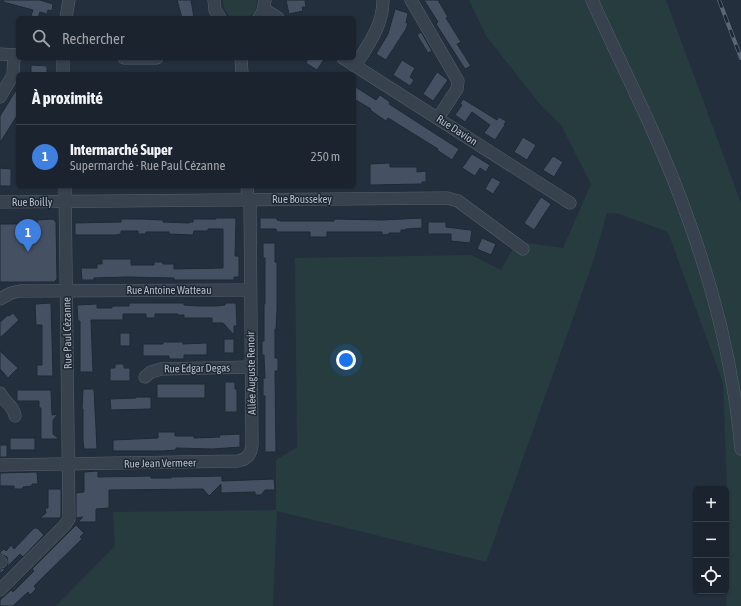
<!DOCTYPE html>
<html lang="fr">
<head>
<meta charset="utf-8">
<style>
	:root { --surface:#1b232e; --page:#242b36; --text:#f1f3f6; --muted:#a0a4aa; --line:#39404a; --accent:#ea580c }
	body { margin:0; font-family:"Asap Condensed",sans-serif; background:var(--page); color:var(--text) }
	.controls { position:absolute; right:12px; bottom:12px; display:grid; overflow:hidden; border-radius:6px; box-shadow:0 1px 3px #0004 }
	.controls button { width:36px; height:36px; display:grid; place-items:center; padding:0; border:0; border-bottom:1px solid var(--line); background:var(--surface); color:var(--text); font:20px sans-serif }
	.you { position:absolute; left:346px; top:360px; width:14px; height:14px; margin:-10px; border:3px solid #fff; border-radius:50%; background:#1a73e8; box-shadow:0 0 0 6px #1a73e833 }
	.badge { display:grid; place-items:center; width:26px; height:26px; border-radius:50%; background:var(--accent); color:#fff; font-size:13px; font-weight:700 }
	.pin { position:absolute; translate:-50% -33px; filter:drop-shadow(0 1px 2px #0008) }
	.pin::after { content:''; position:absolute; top:21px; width:14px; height:12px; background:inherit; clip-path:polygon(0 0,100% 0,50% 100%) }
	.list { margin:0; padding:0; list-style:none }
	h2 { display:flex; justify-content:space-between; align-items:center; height:52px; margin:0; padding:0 16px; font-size:17px }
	h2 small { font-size:13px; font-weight:400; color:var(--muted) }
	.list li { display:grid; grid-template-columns:26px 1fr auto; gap:12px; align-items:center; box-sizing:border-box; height:64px; padding:0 16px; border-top:1px solid var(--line) }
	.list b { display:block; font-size:15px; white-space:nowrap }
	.list p { margin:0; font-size:13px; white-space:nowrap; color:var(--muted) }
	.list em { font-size:13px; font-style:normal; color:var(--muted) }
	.icon { flex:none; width:22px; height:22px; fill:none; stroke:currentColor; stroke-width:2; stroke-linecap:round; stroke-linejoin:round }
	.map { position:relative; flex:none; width:741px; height:606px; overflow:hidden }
	.search { position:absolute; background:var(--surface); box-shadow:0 1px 3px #0004; left:16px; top:16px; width:340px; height:44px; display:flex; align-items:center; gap:10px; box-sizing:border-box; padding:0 14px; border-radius:6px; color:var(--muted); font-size:15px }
	.panel { position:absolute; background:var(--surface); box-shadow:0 1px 3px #0004; left:16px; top:72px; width:340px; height:116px; border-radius:6px }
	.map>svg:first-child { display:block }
	.green { fill:#263c3f }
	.building { fill:#455162; stroke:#1f2835 }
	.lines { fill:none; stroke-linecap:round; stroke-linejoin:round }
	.minor-casing { stroke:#565f6c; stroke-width:13 }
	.minor { stroke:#38414e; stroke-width:12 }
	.rail-casing { stroke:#5a6575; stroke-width:4 }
	.rail { stroke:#1d2633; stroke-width:2.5; stroke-dasharray:8; stroke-linecap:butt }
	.labels { text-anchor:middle; stroke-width:3; stroke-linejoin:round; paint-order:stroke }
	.street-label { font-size:11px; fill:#b4bcc9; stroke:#1d2633 }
</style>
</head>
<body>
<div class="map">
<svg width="741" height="606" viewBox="0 0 741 606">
	<rect width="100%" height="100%" fill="#242f3e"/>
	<g class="green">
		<path d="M223 0H257C257 17 247 18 233 18 226 14 223 8 223 0Z"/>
		<polygon points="469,0 666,0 741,203 741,606 726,606 729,538 723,383 668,232 619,214 607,213 593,262 486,562 277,511 273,606 56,606 115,546 113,512 276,510 276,460 297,447 295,258 471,255 501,270 513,248 524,251 527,243 563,248 591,184 561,125 543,108 486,36"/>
	</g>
	<g class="building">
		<polygon points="4,0 40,0 53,4 52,11 48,10 47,14 40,12 38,18 31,16 33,10 3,2"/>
		<polygon points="177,0 191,0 194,18 182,18"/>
		<polygon points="286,0 305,0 306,7 302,7 303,11 289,14"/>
		<polygon points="424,0 438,0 448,17 446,18 461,42 457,44 471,66 465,69 436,24 438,22"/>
		<polygon points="395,9 408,13 406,23 408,23 406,29 386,60 376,54 388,34"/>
		<polygon points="421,32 432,51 428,53 417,35"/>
		<polygon points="308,58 325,58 317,70 306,63"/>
		<polygon points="402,60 415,68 410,77 414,80 410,86 393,75"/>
		<polygon points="31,65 47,66 47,74 31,74"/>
		<polygon points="437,72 448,80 433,101 423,94"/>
		<polygon points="354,86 376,100 380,95 390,102 389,104 459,149 452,160 437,150 438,149 388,118 386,121 370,110 371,109 354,99"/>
		<polygon points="18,87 18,114 0,143 0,116"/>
		<polygon points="463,99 497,120 499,117 506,121 504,125 505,125 495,140 484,133 490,125 472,112 465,122 455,115 462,105 460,104"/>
		<polygon points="523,137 536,145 527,160 514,152"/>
		<polygon points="472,154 490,165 486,172 480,168 475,176 462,168"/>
		<polygon points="553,156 563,162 554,177 543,170"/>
		<polygon points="390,163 390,167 417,167 417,172 426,171 426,182 422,182 422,184 370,185 370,164"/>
		<polygon points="0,168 11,169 11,186 0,186"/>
		<polygon points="492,177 501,182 493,194 485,189"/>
		<polygon points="541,197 551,204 534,230 524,223"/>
		<polygon points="216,218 236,218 235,256 239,256 239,277 234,277 234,280 174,280 174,278 127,277 94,278 94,280 82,280 81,268 97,268 97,264 102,264 102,259 131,259 131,265 154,265 154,262 162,262 163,264 174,264 174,269 223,268 223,229 208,229 208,231 194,231 193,235 169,234 169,232 146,232 146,234 138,234 138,231 121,231 121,234 116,235 75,235 75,223 121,222 121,219 142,219 163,220 163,222 189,223 189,222 193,222 193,219 216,219"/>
		<polygon points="260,218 277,218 277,220 281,221 334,221 334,219 382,220 422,218 422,228 406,229 406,230 401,230 401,233 389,233 389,234 382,235 382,232 327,232 327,237 310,237 310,232 277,232 276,229 260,229"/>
		<polygon points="53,219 56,222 57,279 54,282 0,282 0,224 37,224 37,220"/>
		<polygon points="428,222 446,222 446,227 470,230 472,231 470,243 451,241 451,234 428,234"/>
		<polygon points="482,238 496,244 491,255 477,249"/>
		<polygon points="263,243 275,243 275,262 277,262 277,309 276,329 275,329 275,358 278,358 278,371 275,371 276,452 265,452 265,396 263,396 263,378 265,378 264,355 262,355 262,341 264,341 264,304 265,304 265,258 263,258"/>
		<polygon points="51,303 53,376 37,376 37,365 42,365 42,325 36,325 35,304"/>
		<polygon points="129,303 184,303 184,305 198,306 216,306 225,305 225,303 236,303 237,326 234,326 234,335 223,323 212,323 212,318 184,318 184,315 178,315 178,314 155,314 155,318 146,318 146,314 123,314 123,320 91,320 93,372 80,372 80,321 78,321 77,305 97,304 97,308 112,308 112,306 129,306"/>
		<polygon points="13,313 19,320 0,338 0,322 8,315 9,316"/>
		<rect x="120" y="333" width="10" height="13"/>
		<rect x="224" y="339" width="10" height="14"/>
		<polygon points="163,342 183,342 183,344 207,343 207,355 184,355 184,359 169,359 169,356 143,356 143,344 163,344"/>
		<polygon points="0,351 18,368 8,378 0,369"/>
		<polygon points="115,364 124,364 124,368 130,368 130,381 110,381 110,368 115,368"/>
		<polygon points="225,382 235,382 235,389 237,389 237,412 225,412"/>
		<rect x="157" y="384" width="48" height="14"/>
		<polygon points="83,389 94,389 97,449 84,449 83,441 83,409 82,409"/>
		<polygon points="17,390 51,390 52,415 58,414 53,420 53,434 59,439 41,439 41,408 39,408 39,401 17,401"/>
		<polygon points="136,397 151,397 151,409 111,410 110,399 136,398"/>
		<polygon points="158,432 175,432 175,436 194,436 194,438 220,437 219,435 240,434 240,447 213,449 176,448 176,450 163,451 113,451 113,440 158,438"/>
		<rect x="10" y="438" width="25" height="12"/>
		<rect x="0" y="445" width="7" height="12"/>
		<polygon points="98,471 98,477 151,476 151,478 171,478 171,477 222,476 222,481 274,479 275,490 265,490 261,495 255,495 255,492 221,493 221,484 209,496 203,489 109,490 109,508 96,509 96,522 78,522 83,517 76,518 76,493 84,492 84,472"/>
		<polygon points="37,472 38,484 32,484 32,486 23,487 23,489 14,489 14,486 0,486 0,473"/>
		<polygon points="48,489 61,489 61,518 40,518 46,513 45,508 48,508"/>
		<polygon points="76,525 84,533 80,537 82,539 34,586 36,589 30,595 28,592 13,606 0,606 0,600 11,590 13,592 34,571 32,569"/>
		<polygon points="34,528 37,528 44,535 23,557 20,554 0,574 0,569 6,568 8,564 7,557 0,554 0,552 4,549 6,551 11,545 14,549"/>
	</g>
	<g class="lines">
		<defs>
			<g id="minor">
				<polyline points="214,0 215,10 220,18"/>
				<polyline points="411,0 458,81 457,89 438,118"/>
				<path d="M592 0C624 71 660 140 686 213 714 289 734 368 741 449"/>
				<polyline points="264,9 278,18"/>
				<polyline points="66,18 69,0"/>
				<polyline points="259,18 263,11 265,0"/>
				<polyline points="0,54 18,55"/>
				<polyline points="63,58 63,74"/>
				<polyline points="124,58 157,58"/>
				<polyline points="241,58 242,74"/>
				<polyline points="343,58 570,203"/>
				<path d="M355 66C368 45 383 26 383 0"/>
				<polyline points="0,97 13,75 14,55"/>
				<polyline points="247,186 248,200"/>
				<polyline points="0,202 447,198 458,201 523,249"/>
				<polyline points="0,299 11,293 20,291 250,290"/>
				<polyline points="145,377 151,372 161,369 251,367"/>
				<path d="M0 393C4 402 14 406 15 416"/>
				<path d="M0 465 238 461C248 459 251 454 252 445L250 200"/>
				<polyline points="0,561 1,562"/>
				<polyline points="0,590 64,526 69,519 65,186"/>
			</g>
		</defs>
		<use href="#minor" class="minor-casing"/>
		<use href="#minor" class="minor"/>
		<defs>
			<polyline id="rail" points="719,0 741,58"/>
		</defs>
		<use href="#rail" class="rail-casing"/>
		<use href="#rail" class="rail"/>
	</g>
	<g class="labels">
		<g class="street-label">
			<text transform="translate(457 130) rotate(33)" y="4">Rue Davion</text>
			<text x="302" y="203">Rue Boussekey</text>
			<text x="32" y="206">Rue Boilly</text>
			<text x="169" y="294">Rue Antoine Watteau</text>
			<text transform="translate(67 333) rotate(-91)" y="4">Rue Paul Cézanne</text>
			<text transform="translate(197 368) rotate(-1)" y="4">Rue Edgar Degas</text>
			<text transform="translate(251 373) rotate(-91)" y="4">Allée Auguste Renoir</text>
			<text transform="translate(160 463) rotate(-1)" y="4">Rue Jean Vermeer</text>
		</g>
	</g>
</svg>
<div class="controls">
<button>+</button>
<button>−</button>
<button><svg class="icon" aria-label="locate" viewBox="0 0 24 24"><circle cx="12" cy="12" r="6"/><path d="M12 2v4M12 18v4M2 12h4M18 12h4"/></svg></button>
</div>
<div class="you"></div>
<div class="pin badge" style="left:28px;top:252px;background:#3f7fe0">1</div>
<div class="search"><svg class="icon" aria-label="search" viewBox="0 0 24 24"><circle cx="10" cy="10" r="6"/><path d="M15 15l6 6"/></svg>Rechercher</div>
<section class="panel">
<h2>À proximité<small></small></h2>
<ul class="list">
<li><span class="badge" style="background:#3f7fe0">1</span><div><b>Intermarché Super</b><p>Supermarché · Rue Paul Cézanne</p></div><em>250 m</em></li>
</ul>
</section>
</div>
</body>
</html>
